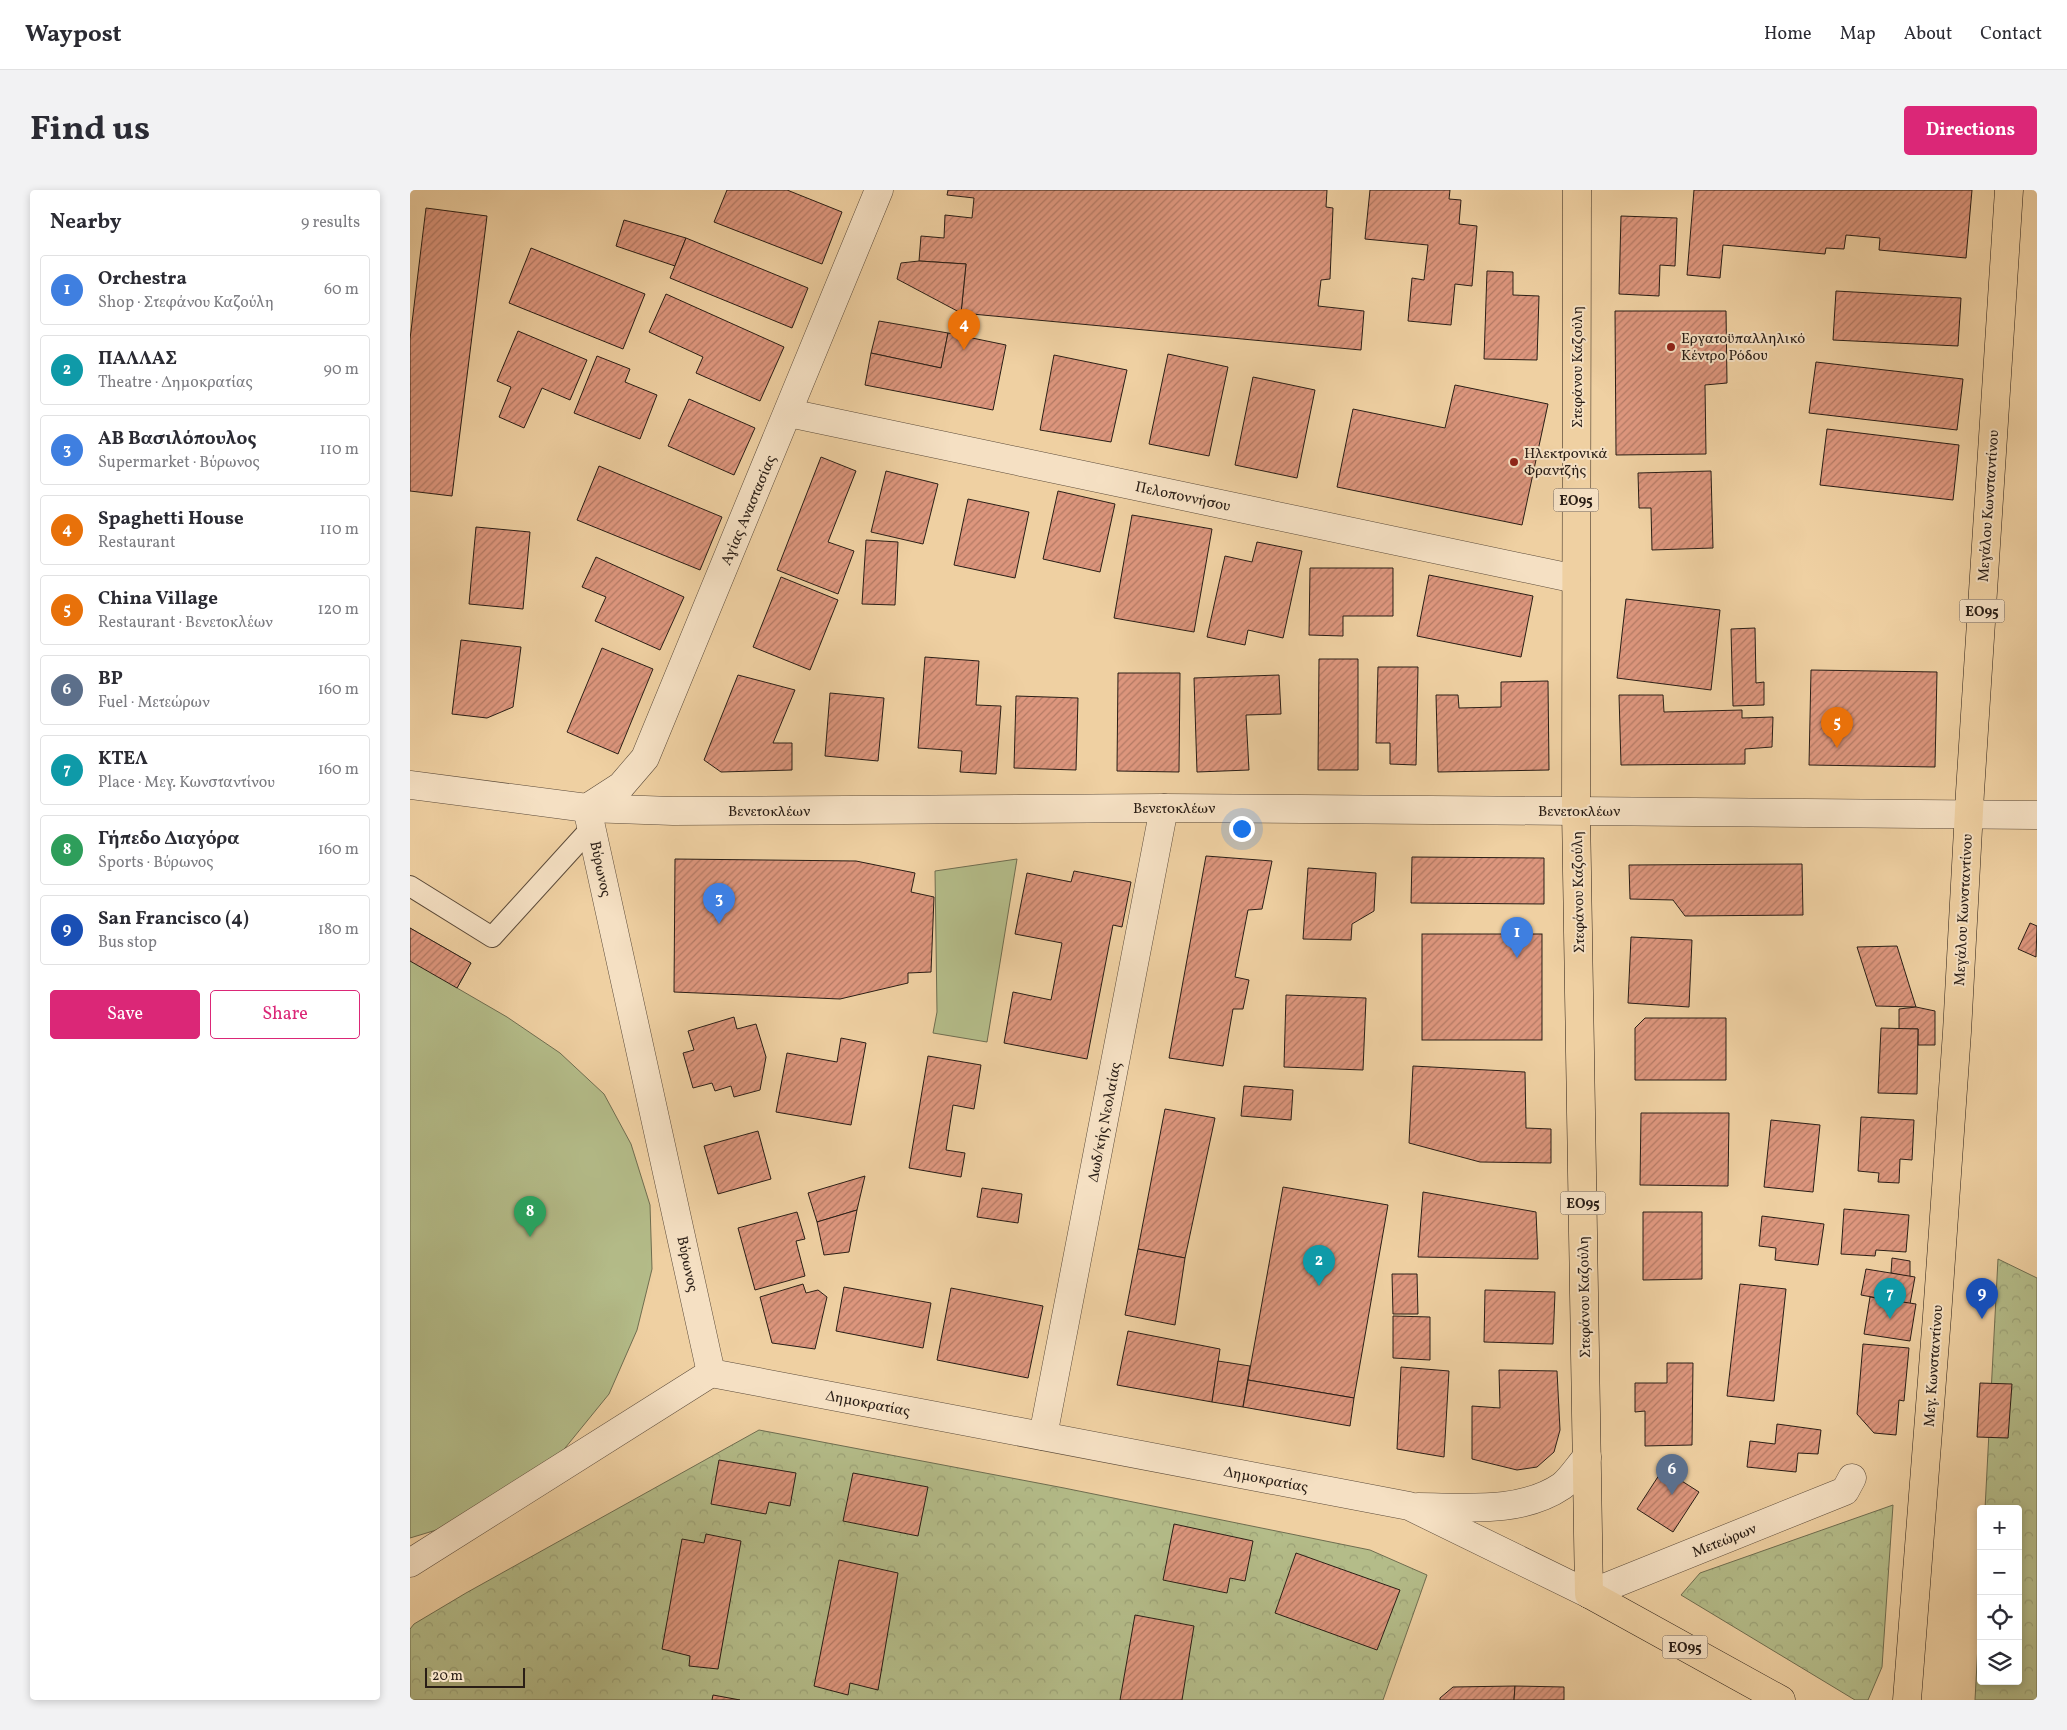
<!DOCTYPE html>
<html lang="en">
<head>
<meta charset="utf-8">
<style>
	:root { --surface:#fff; --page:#f2f2f3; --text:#2b2b33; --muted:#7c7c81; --line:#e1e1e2; --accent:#db2777 }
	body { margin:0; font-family:Vollkorn,serif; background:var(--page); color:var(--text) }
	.controls { position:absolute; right:15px; bottom:15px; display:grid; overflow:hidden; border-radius:5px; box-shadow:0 2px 8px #0003 }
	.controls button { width:45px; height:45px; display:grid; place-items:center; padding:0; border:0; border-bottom:1px solid var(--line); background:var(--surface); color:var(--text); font:25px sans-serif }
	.scale { position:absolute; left:15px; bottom:12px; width:100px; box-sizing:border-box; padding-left:5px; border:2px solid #2a1e16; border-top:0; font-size:14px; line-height:18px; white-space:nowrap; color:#2a1e16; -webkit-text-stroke:4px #f5e0c3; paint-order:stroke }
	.you { position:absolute; left:831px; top:638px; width:18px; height:18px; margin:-12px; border:4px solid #fff; border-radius:50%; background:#1a73e8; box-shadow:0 0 0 8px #1a73e833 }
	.badge { display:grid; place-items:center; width:32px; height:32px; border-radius:50%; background:var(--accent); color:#fff; font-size:16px; font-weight:700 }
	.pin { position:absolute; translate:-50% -41px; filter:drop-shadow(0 1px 2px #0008) }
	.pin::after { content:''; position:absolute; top:26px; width:18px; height:15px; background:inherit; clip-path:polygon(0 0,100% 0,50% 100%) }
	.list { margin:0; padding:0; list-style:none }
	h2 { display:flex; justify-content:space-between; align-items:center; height:65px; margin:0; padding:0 20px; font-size:21px }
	h2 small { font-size:16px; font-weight:400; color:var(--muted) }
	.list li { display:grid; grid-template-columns:32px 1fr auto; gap:15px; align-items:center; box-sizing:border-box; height:70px; margin:0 10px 10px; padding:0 10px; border:1px solid var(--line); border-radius:5px }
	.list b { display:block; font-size:19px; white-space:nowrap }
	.list p { margin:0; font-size:16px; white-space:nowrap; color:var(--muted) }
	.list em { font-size:16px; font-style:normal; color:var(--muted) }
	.actions { display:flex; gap:10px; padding:15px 20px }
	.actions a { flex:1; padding:11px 0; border:1px solid var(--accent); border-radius:5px; text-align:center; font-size:18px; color:var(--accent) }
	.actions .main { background:var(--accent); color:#fff }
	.icon { flex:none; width:28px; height:28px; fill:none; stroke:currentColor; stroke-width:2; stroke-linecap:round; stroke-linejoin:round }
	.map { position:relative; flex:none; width:1627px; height:1510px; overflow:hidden; border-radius:5px }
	header { display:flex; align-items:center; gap:30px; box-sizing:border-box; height:70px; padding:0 25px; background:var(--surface); border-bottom:1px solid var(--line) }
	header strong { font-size:24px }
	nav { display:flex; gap:28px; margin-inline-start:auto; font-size:18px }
	.intro { display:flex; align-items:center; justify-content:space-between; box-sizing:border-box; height:120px; padding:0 30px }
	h1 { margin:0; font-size:35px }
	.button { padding:12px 22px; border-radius:5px; background:var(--accent); color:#fff; font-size:18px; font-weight:700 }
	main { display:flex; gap:30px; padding:0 30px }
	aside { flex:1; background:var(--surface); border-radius:5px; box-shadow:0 2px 8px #0003 }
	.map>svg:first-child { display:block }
	.grass { fill:#b4bc89; stroke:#6f6d50 }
	.forest { fill:url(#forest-crowns); stroke:#6f6d50 }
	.building { fill:url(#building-hatch); stroke:#2a1e16 }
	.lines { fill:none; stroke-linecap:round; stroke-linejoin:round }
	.service-casing { stroke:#5b4a39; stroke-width:22 }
	.minor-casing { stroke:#5b4a39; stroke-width:29 }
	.tertiary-casing { stroke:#5b4a39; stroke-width:29 }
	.primary-casing { stroke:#2a1e16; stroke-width:29 }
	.service { stroke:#f5e0c3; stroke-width:20 }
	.minor { stroke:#f5e0c3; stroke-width:28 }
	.tertiary { stroke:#f5e0c3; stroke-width:28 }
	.primary { stroke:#efd0a2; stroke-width:28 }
	.poi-dot { fill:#8f2418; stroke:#f5e0c3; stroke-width:2 }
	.labels { text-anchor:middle; stroke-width:4; stroke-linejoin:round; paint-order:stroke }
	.shield { fill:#f5e0c3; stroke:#67584a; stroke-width:1 }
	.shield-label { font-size:14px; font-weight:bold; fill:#2a1e16 }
	.poi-label { font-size:15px; fill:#2a1e16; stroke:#f5e0c3; text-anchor:start }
	.street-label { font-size:15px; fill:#2a1e16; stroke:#f5e0c3 }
</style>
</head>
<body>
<header>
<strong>Waypost</strong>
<nav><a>Home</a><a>Map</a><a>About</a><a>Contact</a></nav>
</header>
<div class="intro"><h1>Find us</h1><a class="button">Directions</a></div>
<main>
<aside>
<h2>Nearby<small>9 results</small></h2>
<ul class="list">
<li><span class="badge" style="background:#3f7fe0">1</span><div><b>Orchestra</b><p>Shop · Στεφάνου Καζούλη</p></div><em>60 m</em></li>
<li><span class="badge" style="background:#0f9aa8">2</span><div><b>ΠΑΛΛΑΣ</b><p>Theatre · Δημοκρατίας</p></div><em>90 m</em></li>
<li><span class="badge" style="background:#3f7fe0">3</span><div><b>AB Βασιλόπουλος</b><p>Supermarket · Βύρωνος</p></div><em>110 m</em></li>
<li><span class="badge" style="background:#e8710a">4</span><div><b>Spaghetti House</b><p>Restaurant</p></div><em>110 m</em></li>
<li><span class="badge" style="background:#e8710a">5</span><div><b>China Village</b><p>Restaurant · Βενετοκλέων</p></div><em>120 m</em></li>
<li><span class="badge" style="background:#5c6f8a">6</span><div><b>BP</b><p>Fuel · Μετεώρων</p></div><em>160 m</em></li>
<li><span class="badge" style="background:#0f9aa8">7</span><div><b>ΚΤΕΛ</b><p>Place · Μεγ. Κωνσταντίνου</p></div><em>160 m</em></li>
<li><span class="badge" style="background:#2e9e5b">8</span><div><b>Γήπεδο Διαγόρα</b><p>Sports · Βύρωνος</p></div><em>160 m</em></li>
<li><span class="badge" style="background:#1a4fb4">9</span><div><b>San Francisco (4)</b><p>Bus stop</p></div><em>180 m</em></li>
</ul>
<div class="actions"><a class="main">Save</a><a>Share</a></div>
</aside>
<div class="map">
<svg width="1627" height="1510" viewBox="0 0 1627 1510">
	<defs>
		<pattern id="forest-crowns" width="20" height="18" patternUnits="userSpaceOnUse" patternTransform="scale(1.25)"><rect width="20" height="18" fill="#b4bc89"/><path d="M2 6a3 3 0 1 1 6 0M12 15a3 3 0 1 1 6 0" fill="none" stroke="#9ba176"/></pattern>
		<pattern id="building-hatch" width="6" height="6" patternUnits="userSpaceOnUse" patternTransform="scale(1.25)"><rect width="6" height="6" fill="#dd967d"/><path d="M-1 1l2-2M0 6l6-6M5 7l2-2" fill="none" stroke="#b37a65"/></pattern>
	</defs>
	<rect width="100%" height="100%" fill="#efd0a2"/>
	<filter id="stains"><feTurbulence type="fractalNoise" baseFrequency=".004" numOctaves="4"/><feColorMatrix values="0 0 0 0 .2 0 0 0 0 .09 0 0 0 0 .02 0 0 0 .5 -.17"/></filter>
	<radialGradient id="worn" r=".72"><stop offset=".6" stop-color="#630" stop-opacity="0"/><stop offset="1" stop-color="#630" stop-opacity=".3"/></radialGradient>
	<g class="grass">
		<polygon points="607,669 577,852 523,843 527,822 525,681"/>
		<polygon points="0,738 61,773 47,798 97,827 150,863 194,904 221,954 240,1015 242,1079 227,1140 199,1204 151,1263 33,1338 0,1348"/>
	</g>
	<g class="forest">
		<polygon points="1588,1069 1627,1088 1627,1510 1565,1510 1571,1399 1571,1491 1608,1491 1608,1319 1575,1319"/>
		<polygon points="349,1240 654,1298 960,1360 1017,1385 973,1510 0,1510 0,1439 4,1434 56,1403"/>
		<polygon points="1483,1315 1472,1477 1458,1510 1445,1510 1271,1405 1290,1383"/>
	</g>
	<g class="building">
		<polygon points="317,0 377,0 432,22 412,74 304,32"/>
		<polygon points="538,0 917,0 916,17 923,18 920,89 911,90 908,116 954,121 951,160 551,123 556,74 509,71 511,46 534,48 535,25 562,28 564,8 537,5"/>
		<polygon points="960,0 1040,0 1039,9 1051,10 1049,34 1067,36 1062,96 1045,94 1041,135 998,131 1002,88 1014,90 1018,55 955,49"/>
		<polygon points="1284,0 1562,0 1556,68 1469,60 1470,48 1436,45 1434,59 1416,58 1415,64 1313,55 1310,88 1277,85"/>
		<polygon points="16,18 77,26 42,306 0,301 0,149"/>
		<polygon points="1211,26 1267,28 1265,76 1250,75 1249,106 1209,104"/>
		<polygon points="214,30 276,48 265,76 206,56"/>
		<polygon points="276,48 398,98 382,138 260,88"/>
		<polygon points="121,58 235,104 213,159 99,113"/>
		<polygon points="509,71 556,74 551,123 487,89 491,73"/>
		<polygon points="1077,81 1103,82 1103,105 1129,106 1127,170 1074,169"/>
		<polygon points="1426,101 1551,108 1548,156 1423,150"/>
		<polygon points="256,104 374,157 350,211 286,183 293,167 239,142"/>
		<polygon points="1205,121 1316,121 1317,193 1295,195 1296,264 1206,265"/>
		<polygon points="469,131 538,143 531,178 461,163"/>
		<polygon points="108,141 177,170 160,210 132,198 114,238 89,227 101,197 87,191"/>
		<polygon points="538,143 596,155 583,220 455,195 461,163 531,178"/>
		<polygon points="758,164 818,177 799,266 739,254"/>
		<polygon points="644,165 717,180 701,252 630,240"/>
		<polygon points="187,166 220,179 215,192 247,205 230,249 164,223"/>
		<polygon points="1406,172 1553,189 1547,240 1399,223"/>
		<polygon points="843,187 905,200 887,288 825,275"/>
		<polygon points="1045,195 1138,214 1112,335 927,297 943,219 1035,238"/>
		<polygon points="279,209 345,238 324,285 258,256"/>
		<polygon points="1417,239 1549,255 1543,310 1410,295"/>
		<polygon points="411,267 446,281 418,352 444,361 428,404 367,380"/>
		<polygon points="189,276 312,327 290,380 167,330"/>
		<polygon points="476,281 528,294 513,354 461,342"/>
		<polygon points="1301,281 1303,358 1242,360 1241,318 1229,318 1228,283"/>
		<polygon points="648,301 705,314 690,382 633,369"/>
		<polygon points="558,309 619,322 605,388 544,375"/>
		<polygon points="722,325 802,339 784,442 704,428"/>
		<polygon points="66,337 120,342 113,419 59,414"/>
		<polygon points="456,350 488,352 485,415 452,414"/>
		<polygon points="847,352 892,361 873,448 838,440 835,455 797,447 815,366 842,372"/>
		<polygon points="186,367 274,407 250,460 185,431 196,407 172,397"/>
		<polygon points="900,378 983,378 983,426 933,426 933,446 899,445"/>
		<polygon points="1019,385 1123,406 1111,467 1007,446"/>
		<polygon points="371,387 428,410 400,480 343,457"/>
		<polygon points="1216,409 1310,420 1301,500 1207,488"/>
		<polygon points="1345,438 1346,493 1354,492 1354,515 1323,516 1321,439"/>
		<polygon points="51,450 111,457 103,517 77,528 42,524"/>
		<polygon points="192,458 243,479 208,564 157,542"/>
		<polygon points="515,467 569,471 566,515 591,516 586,584 550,582 552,561 508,558"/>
		<polygon points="909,469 948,469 948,580 908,580"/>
		<polygon points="968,477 1008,477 1006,575 980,574 980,553 966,553"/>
		<polygon points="1401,480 1527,482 1525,577 1399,575"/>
		<polygon points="708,483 770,483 769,582 707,581"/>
		<polygon points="328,485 385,500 363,553 382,553 382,580 311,582 294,570"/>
		<polygon points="869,485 871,524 836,525 839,580 787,582 784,488"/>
		<polygon points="1138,491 1139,580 1028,582 1026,505 1048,505 1049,518 1091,517 1091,492"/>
		<polygon points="420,503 474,508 468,571 415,566"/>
		<polygon points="1209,505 1253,505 1254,522 1332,520 1332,528 1363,527 1362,557 1335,559 1335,574 1211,575"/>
		<polygon points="606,506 668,508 666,580 604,578"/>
		<polygon points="796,666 862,671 852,719 838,720 825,787 839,790 833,819 823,819 813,876 759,868"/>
		<polygon points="1002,667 1134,668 1134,714 1001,713"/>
		<polygon points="265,669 446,671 505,683 501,702 524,707 521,782 498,783 498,793 430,809 264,802"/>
		<polygon points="1392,674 1393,725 1275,726 1263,710 1220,709 1219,675"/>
		<polygon points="898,678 966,683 964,721 942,734 941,750 893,749"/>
		<polygon points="664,681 721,692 712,737 703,735 677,869 594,853 603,802 641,810 652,753 605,744 617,683 661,692"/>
		<polygon points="1620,733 1627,736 1626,767 1608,759"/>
		<polygon points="0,738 61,773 47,798 0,771"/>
		<rect x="1012" y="744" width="120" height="106"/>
		<polygon points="1221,747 1282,750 1279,817 1218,813"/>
		<polygon points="1487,756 1506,817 1466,816 1447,757"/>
		<polygon points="876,805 956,808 953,880 874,877"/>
		<polygon points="1506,817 1525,821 1525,855 1508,855 1508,839 1489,839 1489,819"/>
		<polygon points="324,827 327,839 346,834 356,867 350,900 324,907 321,896 305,901 302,893 283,898 273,863 284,860 278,841"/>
		<polygon points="1235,828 1316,828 1316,890 1225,890 1225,838"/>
		<polygon points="1471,838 1508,839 1507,904 1468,903"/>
		<polygon points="431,848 456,853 441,935 366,922 377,863 427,872"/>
		<polygon points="518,866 571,875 564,919 543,915 536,960 555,963 551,987 499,978"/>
		<polygon points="1003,876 1115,882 1116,938 1141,939 1141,973 1070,972 999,953"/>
		<polygon points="834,896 883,900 881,930 831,926"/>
		<polygon points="755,919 805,928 775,1068 728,1059"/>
		<polygon points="1231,923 1319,923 1318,996 1230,995"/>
		<polygon points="1451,927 1504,930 1502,970 1490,969 1489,993 1468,992 1469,983 1448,981"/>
		<polygon points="1361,930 1410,935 1403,1002 1354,997"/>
		<polygon points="348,941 361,989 308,1004 294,956"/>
		<polygon points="455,986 447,1020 407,1032 398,1003"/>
		<polygon points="873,997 978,1015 944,1208 838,1190"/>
		<polygon points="572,998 612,1004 608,1033 567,1027"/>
		<polygon points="1013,1002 1126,1022 1128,1069 1008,1067"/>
		<polygon points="1434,1019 1499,1025 1496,1062 1466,1060 1465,1066 1431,1064"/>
		<polygon points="447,1020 439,1062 414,1065 407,1032"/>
		<polygon points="387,1022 395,1049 386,1051 395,1086 345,1100 328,1038"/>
		<polygon points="1233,1022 1292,1022 1292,1089 1233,1090"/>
		<polygon points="1352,1026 1414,1034 1408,1075 1365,1070 1366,1058 1349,1056"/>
		<polygon points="728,1059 775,1068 765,1135 715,1125"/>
		<polygon points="1482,1068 1500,1071 1500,1087 1481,1083"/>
		<polygon points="1456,1079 1505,1087 1500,1114 1451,1105"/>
		<polygon points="982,1084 1007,1084 1008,1124 983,1124"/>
		<polygon points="393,1094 396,1103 408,1100 417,1107 405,1159 362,1153 350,1107"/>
		<polygon points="1330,1094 1376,1099 1364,1211 1317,1206"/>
		<polygon points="434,1097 521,1113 513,1158 426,1141"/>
		<polygon points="541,1098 633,1116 618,1188 527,1170"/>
		<polygon points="1075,1100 1145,1102 1143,1154 1074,1152"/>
		<polygon points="1460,1107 1506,1114 1500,1151 1454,1144"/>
		<polygon points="983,1126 1020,1127 1020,1170 983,1168"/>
		<polygon points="718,1141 810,1159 802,1212 707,1195"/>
		<polygon points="1453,1154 1499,1158 1494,1211 1489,1210 1486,1245 1464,1243 1447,1224"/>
		<polygon points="808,1171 840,1176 833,1217 802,1212"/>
		<polygon points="1257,1173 1283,1173 1282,1255 1235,1256 1235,1221 1225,1222 1225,1193 1257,1193"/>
		<polygon points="991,1177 1039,1181 1034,1267 987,1259"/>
		<polygon points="1089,1180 1147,1181 1150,1240 1144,1262 1127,1277 1107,1280 1062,1269 1062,1216 1090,1218"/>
		<polygon points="838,1190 944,1208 940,1236 833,1217"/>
		<polygon points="1570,1193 1602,1194 1598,1248 1567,1247"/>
		<polygon points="1367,1234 1411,1240 1408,1264 1388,1263 1386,1282 1337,1277 1340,1251 1365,1254"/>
		<polygon points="309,1270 386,1283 380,1316 359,1312 356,1324 301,1314"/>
		<polygon points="1253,1279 1289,1302 1263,1342 1227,1319"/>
		<polygon points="443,1283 518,1297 508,1346 433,1331"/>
		<polygon points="764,1334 843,1351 835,1391 820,1388 817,1403 753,1390"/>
		<polygon points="296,1344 331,1351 308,1479 279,1476 280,1466 252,1459 272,1349 294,1353"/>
		<polygon points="886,1363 990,1400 967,1460 865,1423"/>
		<polygon points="429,1370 488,1383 468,1500 440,1493 438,1505 404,1496"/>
		<polygon points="725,1425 784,1436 772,1510 710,1510"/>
		<polygon points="1105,1496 1104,1510 1030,1510 1030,1508 1043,1497"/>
		<polygon points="1105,1496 1154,1497 1154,1510 1104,1510"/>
		<polygon points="303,1505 330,1510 302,1510"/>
	</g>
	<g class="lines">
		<defs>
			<polyline id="service" points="0,696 82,747 182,637"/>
			<g id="minor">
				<polyline points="379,223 1166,389"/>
				<polyline points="177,618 211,596 235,568 469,0"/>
				<polyline points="1166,621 1627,625"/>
				<polyline points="633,1246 754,618"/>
				<polyline points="1179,1404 1435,1301 1442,1288"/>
			</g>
			<g id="tertiary">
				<polyline points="0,595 177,618 263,621 754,618 1166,621"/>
				<polyline points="177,618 301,1183"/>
				<polyline points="301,1183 999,1316 1179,1404"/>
				<path d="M1008 1317C1054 1317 1111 1324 1152 1296 1161 1289 1169 1276 1177 1267"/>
				<polyline points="0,1373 301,1183"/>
			</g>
			<g id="primary">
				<polyline points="1167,0 1166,621 1179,1404 1371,1510"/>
				<polyline points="1497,1510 1527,1126 1547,842 1560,602 1599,0"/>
			</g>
		</defs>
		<use href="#service" class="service-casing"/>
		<use href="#minor" class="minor-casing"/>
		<use href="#tertiary" class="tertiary-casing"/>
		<use href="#primary" class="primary-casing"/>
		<use href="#service" class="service"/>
		<use href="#minor" class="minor"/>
		<use href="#tertiary" class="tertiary"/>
		<use href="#primary" class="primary"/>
	</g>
	<g class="poi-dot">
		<circle cx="1261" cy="157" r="5"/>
		<circle cx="1104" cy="272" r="5"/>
	</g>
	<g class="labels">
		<g class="shield">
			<rect x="1143.5" y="298.5" width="45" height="23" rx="4"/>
			<rect x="1549.5" y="409.5" width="45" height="23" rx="4"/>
			<rect x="1150.5" y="1001.5" width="45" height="23" rx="4"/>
			<rect x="1252.5" y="1445.5" width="45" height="23" rx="4"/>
		</g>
		<g class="shield-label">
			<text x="1166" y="315">ΕΟ95</text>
			<text x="1572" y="426">ΕΟ95</text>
			<text x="1173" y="1018">ΕΟ95</text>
			<text x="1275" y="1462">ΕΟ95</text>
		</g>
		<g class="poi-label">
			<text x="1271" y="153">Εργατοϋπαλληλικό<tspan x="1271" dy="17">Κέντρο Ρόδου</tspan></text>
			<text x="1114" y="268">Ηλεκτρονικά<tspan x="1114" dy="17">Φραντζής</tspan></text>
		</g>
		<g class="street-label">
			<text transform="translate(1167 177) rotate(-90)" y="5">Στεφάνου Καζούλη</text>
			<text transform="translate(773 306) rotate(12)" y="5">Πελοποννήσου</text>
			<text transform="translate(1578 316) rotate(-86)" y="5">Μεγάλου Κωνσταντίνου</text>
			<text transform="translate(338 320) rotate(-67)" y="5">Αγίας Αναστασίας</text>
			<text x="764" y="623">Βενετοκλέων</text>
			<text x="359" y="626">Βενετοκλέων</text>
			<text x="1169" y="626">Βενετοκλέων</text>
			<text transform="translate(191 679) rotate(78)" y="5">Βύρωνος</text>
			<text transform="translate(1168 702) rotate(-91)" y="5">Στεφάνου Καζούλη</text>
			<text transform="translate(1553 720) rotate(-87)" y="5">Μεγάλου Κωνσταντίνου</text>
			<text transform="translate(694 932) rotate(-79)" y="5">Δωδ/κής Νεολαίας</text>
			<text transform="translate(278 1074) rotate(78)" y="5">Βύρωνος</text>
			<text transform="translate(1174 1107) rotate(-91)" y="5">Στεφάνου Καζούλη</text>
			<text transform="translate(1523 1176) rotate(-86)" y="5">Μεγ. Κωνσταντίνου</text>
			<text transform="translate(458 1213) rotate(11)" y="5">Δημοκρατίας</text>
			<text transform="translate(856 1289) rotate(11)" y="5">Δημοκρατίας</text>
			<text transform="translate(1314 1350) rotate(-22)" y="5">Μετεώρων</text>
		</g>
	</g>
	<rect width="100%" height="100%" filter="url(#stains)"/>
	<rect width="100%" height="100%" fill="url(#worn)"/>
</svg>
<div class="controls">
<button>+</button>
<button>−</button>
<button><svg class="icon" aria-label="locate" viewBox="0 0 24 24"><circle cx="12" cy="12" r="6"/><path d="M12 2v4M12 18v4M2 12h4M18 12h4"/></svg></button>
<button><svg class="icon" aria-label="layers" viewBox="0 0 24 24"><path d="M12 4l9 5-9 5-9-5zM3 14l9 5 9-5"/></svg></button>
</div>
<div class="scale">20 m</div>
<div class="you"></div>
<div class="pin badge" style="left:1107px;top:768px;background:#3f7fe0">1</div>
<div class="pin badge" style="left:909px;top:1096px;background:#0f9aa8">2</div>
<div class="pin badge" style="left:309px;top:734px;background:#3f7fe0">3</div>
<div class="pin badge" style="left:554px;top:160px;background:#e8710a">4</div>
<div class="pin badge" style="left:1427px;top:558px;background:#e8710a">5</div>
<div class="pin badge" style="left:1262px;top:1305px;background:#5c6f8a">6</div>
<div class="pin badge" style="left:1480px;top:1129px;background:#0f9aa8">7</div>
<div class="pin badge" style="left:120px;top:1047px;background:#2e9e5b">8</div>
<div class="pin badge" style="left:1572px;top:1129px;background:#1a4fb4">9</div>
</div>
</main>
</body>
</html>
